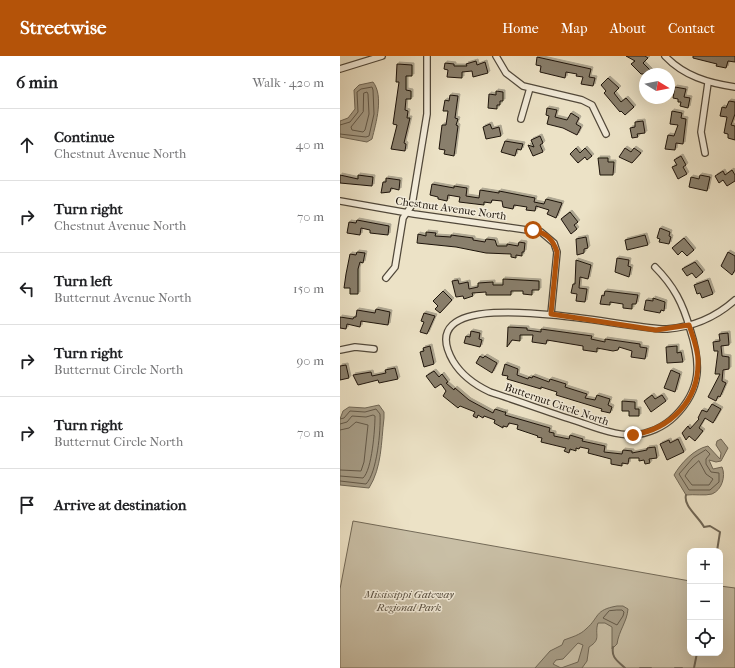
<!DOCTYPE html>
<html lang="en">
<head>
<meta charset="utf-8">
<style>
	:root { --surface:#fff; --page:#f2f2f2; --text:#202124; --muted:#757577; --line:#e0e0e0; --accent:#b45309 }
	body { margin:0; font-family:"IM FELL French Canon",serif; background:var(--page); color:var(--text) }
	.controls { position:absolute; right:12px; bottom:12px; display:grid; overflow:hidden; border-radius:8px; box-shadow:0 4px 16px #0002 }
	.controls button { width:36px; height:36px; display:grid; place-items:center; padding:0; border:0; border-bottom:1px solid var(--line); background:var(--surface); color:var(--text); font:20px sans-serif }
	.compass { position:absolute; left:299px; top:12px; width:36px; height:36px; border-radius:50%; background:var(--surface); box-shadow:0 4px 16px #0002; rotate:100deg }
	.stop { position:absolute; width:12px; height:12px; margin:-9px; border:3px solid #b45309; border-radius:50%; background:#fff }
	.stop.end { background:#b45309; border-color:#fff; box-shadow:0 1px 4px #0008 }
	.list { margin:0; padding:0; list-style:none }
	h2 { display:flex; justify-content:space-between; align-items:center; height:52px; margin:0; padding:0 16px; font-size:17px }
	h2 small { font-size:13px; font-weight:400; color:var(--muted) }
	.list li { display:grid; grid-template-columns:26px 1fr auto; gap:12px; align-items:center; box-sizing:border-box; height:72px; padding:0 16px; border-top:1px solid var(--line) }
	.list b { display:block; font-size:15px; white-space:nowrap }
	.list p { margin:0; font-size:13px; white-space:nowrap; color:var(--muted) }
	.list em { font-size:13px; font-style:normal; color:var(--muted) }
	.icon { flex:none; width:22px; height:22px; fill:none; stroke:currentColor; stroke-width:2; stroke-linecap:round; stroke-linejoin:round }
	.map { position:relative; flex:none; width:395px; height:612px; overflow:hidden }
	header { display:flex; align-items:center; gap:24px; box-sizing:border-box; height:56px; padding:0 20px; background:var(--accent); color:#fff }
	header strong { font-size:19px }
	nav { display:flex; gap:22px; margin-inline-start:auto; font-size:14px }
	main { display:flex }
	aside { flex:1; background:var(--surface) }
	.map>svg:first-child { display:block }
	.green { fill:#c9bfa6; stroke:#736a58 }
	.water { fill:#a69c86; stroke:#6f6655; fill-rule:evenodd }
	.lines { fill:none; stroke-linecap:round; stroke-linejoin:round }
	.shore { stroke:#625848; stroke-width:1 }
	.stream { stroke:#6f6655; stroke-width:2 }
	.building { fill:#897f6c; stroke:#1d140b; filter:url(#shadow) }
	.minor-casing { stroke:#51483a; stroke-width:8 }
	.minor { stroke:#f3ecda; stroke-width:5.5 }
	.route { stroke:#b45309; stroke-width:5 }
	.labels { text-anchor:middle; stroke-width:3; stroke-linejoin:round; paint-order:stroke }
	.street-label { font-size:11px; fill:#1d140b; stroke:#f3ecda }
	.park-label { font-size:11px; font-style:italic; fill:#595041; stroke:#f3ecda }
</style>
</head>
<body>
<header>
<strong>Streetwise</strong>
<nav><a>Home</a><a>Map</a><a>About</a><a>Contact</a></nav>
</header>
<main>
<aside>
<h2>6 min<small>Walk · 420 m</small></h2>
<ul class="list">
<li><svg class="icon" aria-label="ahead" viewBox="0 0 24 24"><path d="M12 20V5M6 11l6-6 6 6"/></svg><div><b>Continue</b><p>Chestnut Avenue North</p></div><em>40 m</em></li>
<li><svg class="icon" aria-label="right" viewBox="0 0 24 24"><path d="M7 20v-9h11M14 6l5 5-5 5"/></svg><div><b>Turn right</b><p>Chestnut Avenue North</p></div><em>70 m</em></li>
<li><svg class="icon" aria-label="left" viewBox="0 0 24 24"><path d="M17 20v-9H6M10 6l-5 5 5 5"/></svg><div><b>Turn left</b><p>Butternut Avenue North</p></div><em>150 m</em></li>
<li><svg class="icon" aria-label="right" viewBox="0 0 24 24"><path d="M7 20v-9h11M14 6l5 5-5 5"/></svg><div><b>Turn right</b><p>Butternut Circle North</p></div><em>90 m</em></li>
<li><svg class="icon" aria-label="right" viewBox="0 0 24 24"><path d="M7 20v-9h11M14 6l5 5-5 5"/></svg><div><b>Turn right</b><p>Butternut Circle North</p></div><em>70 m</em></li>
<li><svg class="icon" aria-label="arrive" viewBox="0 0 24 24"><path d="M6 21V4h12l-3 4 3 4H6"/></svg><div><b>Arrive at destination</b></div></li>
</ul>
</aside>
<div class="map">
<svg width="395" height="612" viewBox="0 0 395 612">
	<defs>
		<filter id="shadow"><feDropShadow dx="2" dy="-2" stdDeviation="0" flood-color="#0004"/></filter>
	</defs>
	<rect width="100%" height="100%" fill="#ece2c6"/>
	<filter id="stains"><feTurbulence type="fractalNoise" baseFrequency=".005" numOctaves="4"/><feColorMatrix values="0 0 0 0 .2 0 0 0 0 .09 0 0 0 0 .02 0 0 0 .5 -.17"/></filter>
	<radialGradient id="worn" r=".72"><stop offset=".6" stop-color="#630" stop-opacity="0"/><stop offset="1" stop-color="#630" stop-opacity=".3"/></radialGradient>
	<polygon class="green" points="13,465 350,525 350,597 380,597 380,530 395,532 395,612 0,612 0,533"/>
	<g class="water">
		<path d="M33 26C44 40 36 67 32 83L27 86 0 81V65L8 62 15 53 14 34 19 29Z"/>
		<path d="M39 349 44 356V362C41 387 42 411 29 432L0 429V363L3 355 9 351 25 352Z"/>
		<path d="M381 383 388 392 381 405 376 406 369 404 373 413 382 411C386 420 382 434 372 438 365 440 354 438 346 439L334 419C341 407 354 393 368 390L380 403 381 397 376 389 377 385Z"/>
		<path d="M277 550H283L288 553C287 566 279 574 277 588L272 593V571L265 567H258C254 579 262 583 249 591L247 605 242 612H195L210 595 222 589 224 584C232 581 240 579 246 573 260 561 254 554 277 550ZM238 587 243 589 238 606 221 612 213 608 216 604 223 603Z"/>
	</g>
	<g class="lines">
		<g class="shore">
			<polygon points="24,37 27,36 28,38 29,58 25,74 23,76 12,74 11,71 23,56"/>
			<polyline points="0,69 10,66 18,56 17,36 21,33 32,31 33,34 34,58 29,80 26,81 0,78"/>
			<path d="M0 363 4 362 10 355 25 356 36 353 40 358C41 374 37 417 26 428L0 425"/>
			<path d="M0 368 7 366 12 360 26 361 33 359 35 360C35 373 32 414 23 422L0 420"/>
			<polyline points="0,374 9,372 16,366 28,369 24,406 21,415 0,414"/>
			<polygon points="366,394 370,398 366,403 366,408 371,416 379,417 379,426 370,434 349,434 339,418 353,402"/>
			<polygon points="359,405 366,418 373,423 369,429 352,429 345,420 349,414"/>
			<polygon points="277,554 282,554 284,556 283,560 277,569 263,562 269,555"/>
		</g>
		<g class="stream">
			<path d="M346 439C343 450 359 461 364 471L370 470 380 476 377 495"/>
			<path d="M273 591C271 602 278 605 285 612"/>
			<polyline points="300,612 311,612"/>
			<polyline points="335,612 342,612"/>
			<polyline points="354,612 357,597"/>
		</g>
	</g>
	<g class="building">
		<polygon points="286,0 305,0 308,2 303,7 314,18 301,18 291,8 295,5"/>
		<polygon points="353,0 395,0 395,6 388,5 386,12 376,10 377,8 353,2"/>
		<polygon points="197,1 251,13 249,21 255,22 253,30 241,28 243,21 236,20 237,18 226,16 225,22 200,16 201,10 196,9"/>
		<polygon points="136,5 137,9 145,6 148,17 133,21 132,15 122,16 122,22 107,21 108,14 104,13 105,7 114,8 114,10 127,10 126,8"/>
		<polygon points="57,8 72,9 72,20 66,20 66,34 71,35 71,43 66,43 65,54 68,55 67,62 70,62 64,87 66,88 65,95 51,93 57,69 53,68 59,26 56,26"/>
		<polygon points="268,22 279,32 274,37 281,46 286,42 294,51 285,59 281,55 280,56 264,37 266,35 261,29"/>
		<polygon points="335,31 346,33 344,41 350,42 348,52 340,50 341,46 338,46 338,43 333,42"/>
		<polygon points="156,35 163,36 163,45 160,45 160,49 157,49 157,53 148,52 149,38 156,39"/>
		<polygon points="110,39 118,40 115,62 118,63 116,69 118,70 114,100 104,98 105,94 99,93 102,69 106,69 108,55 103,55 105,44 109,45"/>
		<polygon points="389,45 395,46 395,58 391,69 395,70 395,84 388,82 388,78 384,77 387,61 380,60 382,51 386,52"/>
		<polygon points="207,52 217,54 215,61 227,64 231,57 239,62 236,68 241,71 237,79 223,72 207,68 209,60 206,59"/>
		<polygon points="332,55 342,57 341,62 346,63 343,88 336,87 335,94 325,93 328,79 334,80 338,69 330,68"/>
		<polygon points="303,65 305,77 297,78 298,81 292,82 290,72 295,71 295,66"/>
		<polygon points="150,68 152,73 159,71 161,80 146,83 143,71"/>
		<polygon points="200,80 203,87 200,89 203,96 193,100 188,89 194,91 191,84"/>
		<polygon points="165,85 183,88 181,94 177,93 175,100 161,96"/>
		<polygon points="236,92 240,97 245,92 252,100 247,104 245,101 238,107 230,98"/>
		<polygon points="285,92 291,96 294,92 301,97 292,107 279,101"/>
		<polygon points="341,100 346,109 343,111 347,118 338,123 332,111 337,109 334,104"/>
		<polygon points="258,102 268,102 268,106 274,106 273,119 260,119"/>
		<polygon points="392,114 395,119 395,125 387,130 383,124 379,127 375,120 383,115 385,119"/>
		<polygon points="0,119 18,123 18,119 33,121 32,130 0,127"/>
		<polygon points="360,119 370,121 367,135 349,131 351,121 359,123"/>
		<polygon points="46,122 60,124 59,134 51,132 50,136 41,137 43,126 46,126"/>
		<polygon points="92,128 114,132 114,130 127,132 126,140 139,142 140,134 159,137 159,135 195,142 194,146 204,148 206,143 222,147 216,162 207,158 209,154 196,150 195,155 186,154 187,151 174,149 173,153 163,151 162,145 152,144 151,147 144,146 144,149 119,146 120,141 108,139 107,145 98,143 98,141 90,139"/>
		<polygon points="230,156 238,166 234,169 237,173 231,178 221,163"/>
		<polygon points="17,164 49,170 48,179 30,177 30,174 21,172 20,179 7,177 9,166 16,167"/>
		<polygon points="320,172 330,176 329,180 331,181 329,188 319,186 320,183 317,182"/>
		<polygon points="86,176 96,177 95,180 111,181 111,179 133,182 133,184 145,186 146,183 155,184 157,190 167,190 167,188 178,190 179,186 185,187 184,196 182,196 182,200 176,199 176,202 171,201 171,198 146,197 116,191 77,187 78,178 86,180"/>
		<polygon points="305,179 308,189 287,194 285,184"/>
		<polygon points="246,181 248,192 244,193 244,197 237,199 236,183"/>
		<polygon points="344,182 354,194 347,200 342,195 338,199 332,192"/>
		<polygon points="17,196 25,197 23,207 20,206 18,213 18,238 10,238 10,232 4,232 6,218 10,198 16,199"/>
		<polygon points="388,196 395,200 395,214 392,219 381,210"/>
		<polygon points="277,202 289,204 288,210 291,211 289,221 275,216"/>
		<polygon points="236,204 251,209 248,223 240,221 239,232 247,233 245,246 236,245 237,238 231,237 233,228 235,228"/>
		<polygon points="355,206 363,216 356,222 352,217 347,220 342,213"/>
		<polygon points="163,223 199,225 199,234 192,234 192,239 183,238 183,235 171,235 171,239 146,239 146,236 132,237 133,240 124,243 123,240 116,241 112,225 118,224 119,228 128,226 129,233 138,231 138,227 153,226 153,229 163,229"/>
		<polygon points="368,224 373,238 362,242 360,237 357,238 354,229"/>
		<polygon points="103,235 112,244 100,257 95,253 98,250 93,245"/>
		<polygon points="265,235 298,239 296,248 292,248 292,253 283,252 283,248 270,246 270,249 260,248 262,239 264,240"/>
		<polygon points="313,242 325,246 324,255 321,254 320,257 304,254 306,244 313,245"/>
		<polygon points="36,253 50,256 48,269 21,265 20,271 7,268 6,273 0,272 0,261 13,263 14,261 16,261 17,254 35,257"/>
		<polygon points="84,257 95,260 87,278 80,276 84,266 81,265"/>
		<polygon points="168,271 187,272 187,274 201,276 201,273 252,280 251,283 265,286 265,283 300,288 300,291 307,292 305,303 291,301 292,295 279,291 278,294 273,295 257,292 257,296 243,294 243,290 207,284 206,288 192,286 193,279 180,279 180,285 172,284 167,291"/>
		<polygon points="131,275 140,277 139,283 142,284 140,291 124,287 126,280 130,281"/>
		<polygon points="388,277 389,289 381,290 382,300 389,301 389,313 383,314 382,325 386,327 380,341 378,340 376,345 368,341 380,318 375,318 378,295 374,295 373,286 380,285 379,278"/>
		<polygon points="90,290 94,308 84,311 80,296 84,295 83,292"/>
		<polygon points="337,290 337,297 341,296 343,306 327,307 326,291"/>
		<polygon points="140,300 143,302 145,300 157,307 152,317 136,307"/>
		<polygon points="165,308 178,313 177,319 188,323 189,321 192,322 193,320 209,326 210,323 226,328 225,331 247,338 245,342 255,344 257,339 270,343 268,349 272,351 270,357 261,355 262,353 216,339 217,336 201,331 201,333 167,323 168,320 162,319"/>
		<polygon points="6,309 9,322 0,324 0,310"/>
		<polygon points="55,312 58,323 39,327 38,324 18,329 13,319 31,316 32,320 46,317 45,314"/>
		<polygon points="331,314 340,318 335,336 324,332"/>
		<polygon points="94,315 99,321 102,318 108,326 106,327 114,334 115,332 129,344 153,357 155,353 164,356 166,356 165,359 210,372 209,376 214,377 214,380 229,383 230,379 243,383 242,385 265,390 264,396 282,398 283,394 292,395 292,397 307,394 307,392 315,391 317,402 309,403 310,407 305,408 304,404 299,405 299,402 289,402 288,408 282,407 282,410 271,408 271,403 248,397 249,393 240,391 239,393 236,392 236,395 230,393 229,397 224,395 226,392 201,386 202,382 197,381 198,380 177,373 178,369 169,367 167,371 163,370 163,372 154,367 155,364 144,360 143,362 138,359 137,362 133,360 135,356 120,350 118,352 103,340 106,335 101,328 95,332 86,320"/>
		<polygon points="312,339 315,343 322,339 326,345 311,356 304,345"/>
		<polygon points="282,345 295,346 295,353 299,353 299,360 289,360 289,355 282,355"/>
		<polygon points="372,348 381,353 373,367 365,362 359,372 363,375 355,385 349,380 346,384 342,377 348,370 350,373 359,363 358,362 362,354 367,356"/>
		<polygon points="338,383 344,396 327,404 320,388 329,384 330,387"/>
	</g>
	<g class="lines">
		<defs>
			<g id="minor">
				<polyline points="156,0 166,17 183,30 242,44 252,49 266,78"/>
				<path d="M325 0C344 20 368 27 395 31"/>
				<polyline points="0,13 42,0"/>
				<polyline points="181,63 190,32"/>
				<polyline points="365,97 361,76 368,27"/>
				<polyline points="0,145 74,158 201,176 214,187 217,196 211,258"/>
				<path d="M315 211C334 230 343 248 350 273 361 307 362 333 335 360 324 371 308 378 292 379 272 379 252 370 233 364 205 355 178 345 150 336 135 329 122 320 113 305 63 217 298 276 327 273 353 271 376 261 395 244"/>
				<polyline points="46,222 55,211 63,162 72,149 87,58 87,0"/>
				<polyline points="0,294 15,291 34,293"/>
			</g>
		</defs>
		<use href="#minor" class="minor-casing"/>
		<use href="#minor" class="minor"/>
	</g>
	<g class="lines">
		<path class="route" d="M193 174C206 177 213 183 217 196L211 258 316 274 349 269C353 281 358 293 358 305 359 345 330 373 293 379"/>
	</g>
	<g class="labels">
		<g class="street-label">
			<text transform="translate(111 152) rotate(8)" y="4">Chestnut Avenue North</text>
			<text transform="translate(217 348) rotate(19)" y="4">Butternut Circle North</text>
		</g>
		<g class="park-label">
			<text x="69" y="542">Mississippi Gateway<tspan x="69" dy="13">Regional Park</tspan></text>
		</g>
	</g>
	<rect width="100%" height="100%" filter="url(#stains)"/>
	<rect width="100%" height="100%" fill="url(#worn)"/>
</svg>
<div class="controls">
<button>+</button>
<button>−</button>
<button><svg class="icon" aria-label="locate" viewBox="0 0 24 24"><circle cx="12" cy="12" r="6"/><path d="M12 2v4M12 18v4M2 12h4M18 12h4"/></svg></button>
</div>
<svg class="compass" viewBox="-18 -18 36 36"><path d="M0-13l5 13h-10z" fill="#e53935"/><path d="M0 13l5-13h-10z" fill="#757577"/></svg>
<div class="stop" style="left:193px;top:174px"></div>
<div class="stop end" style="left:293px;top:379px"></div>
</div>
</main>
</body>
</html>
